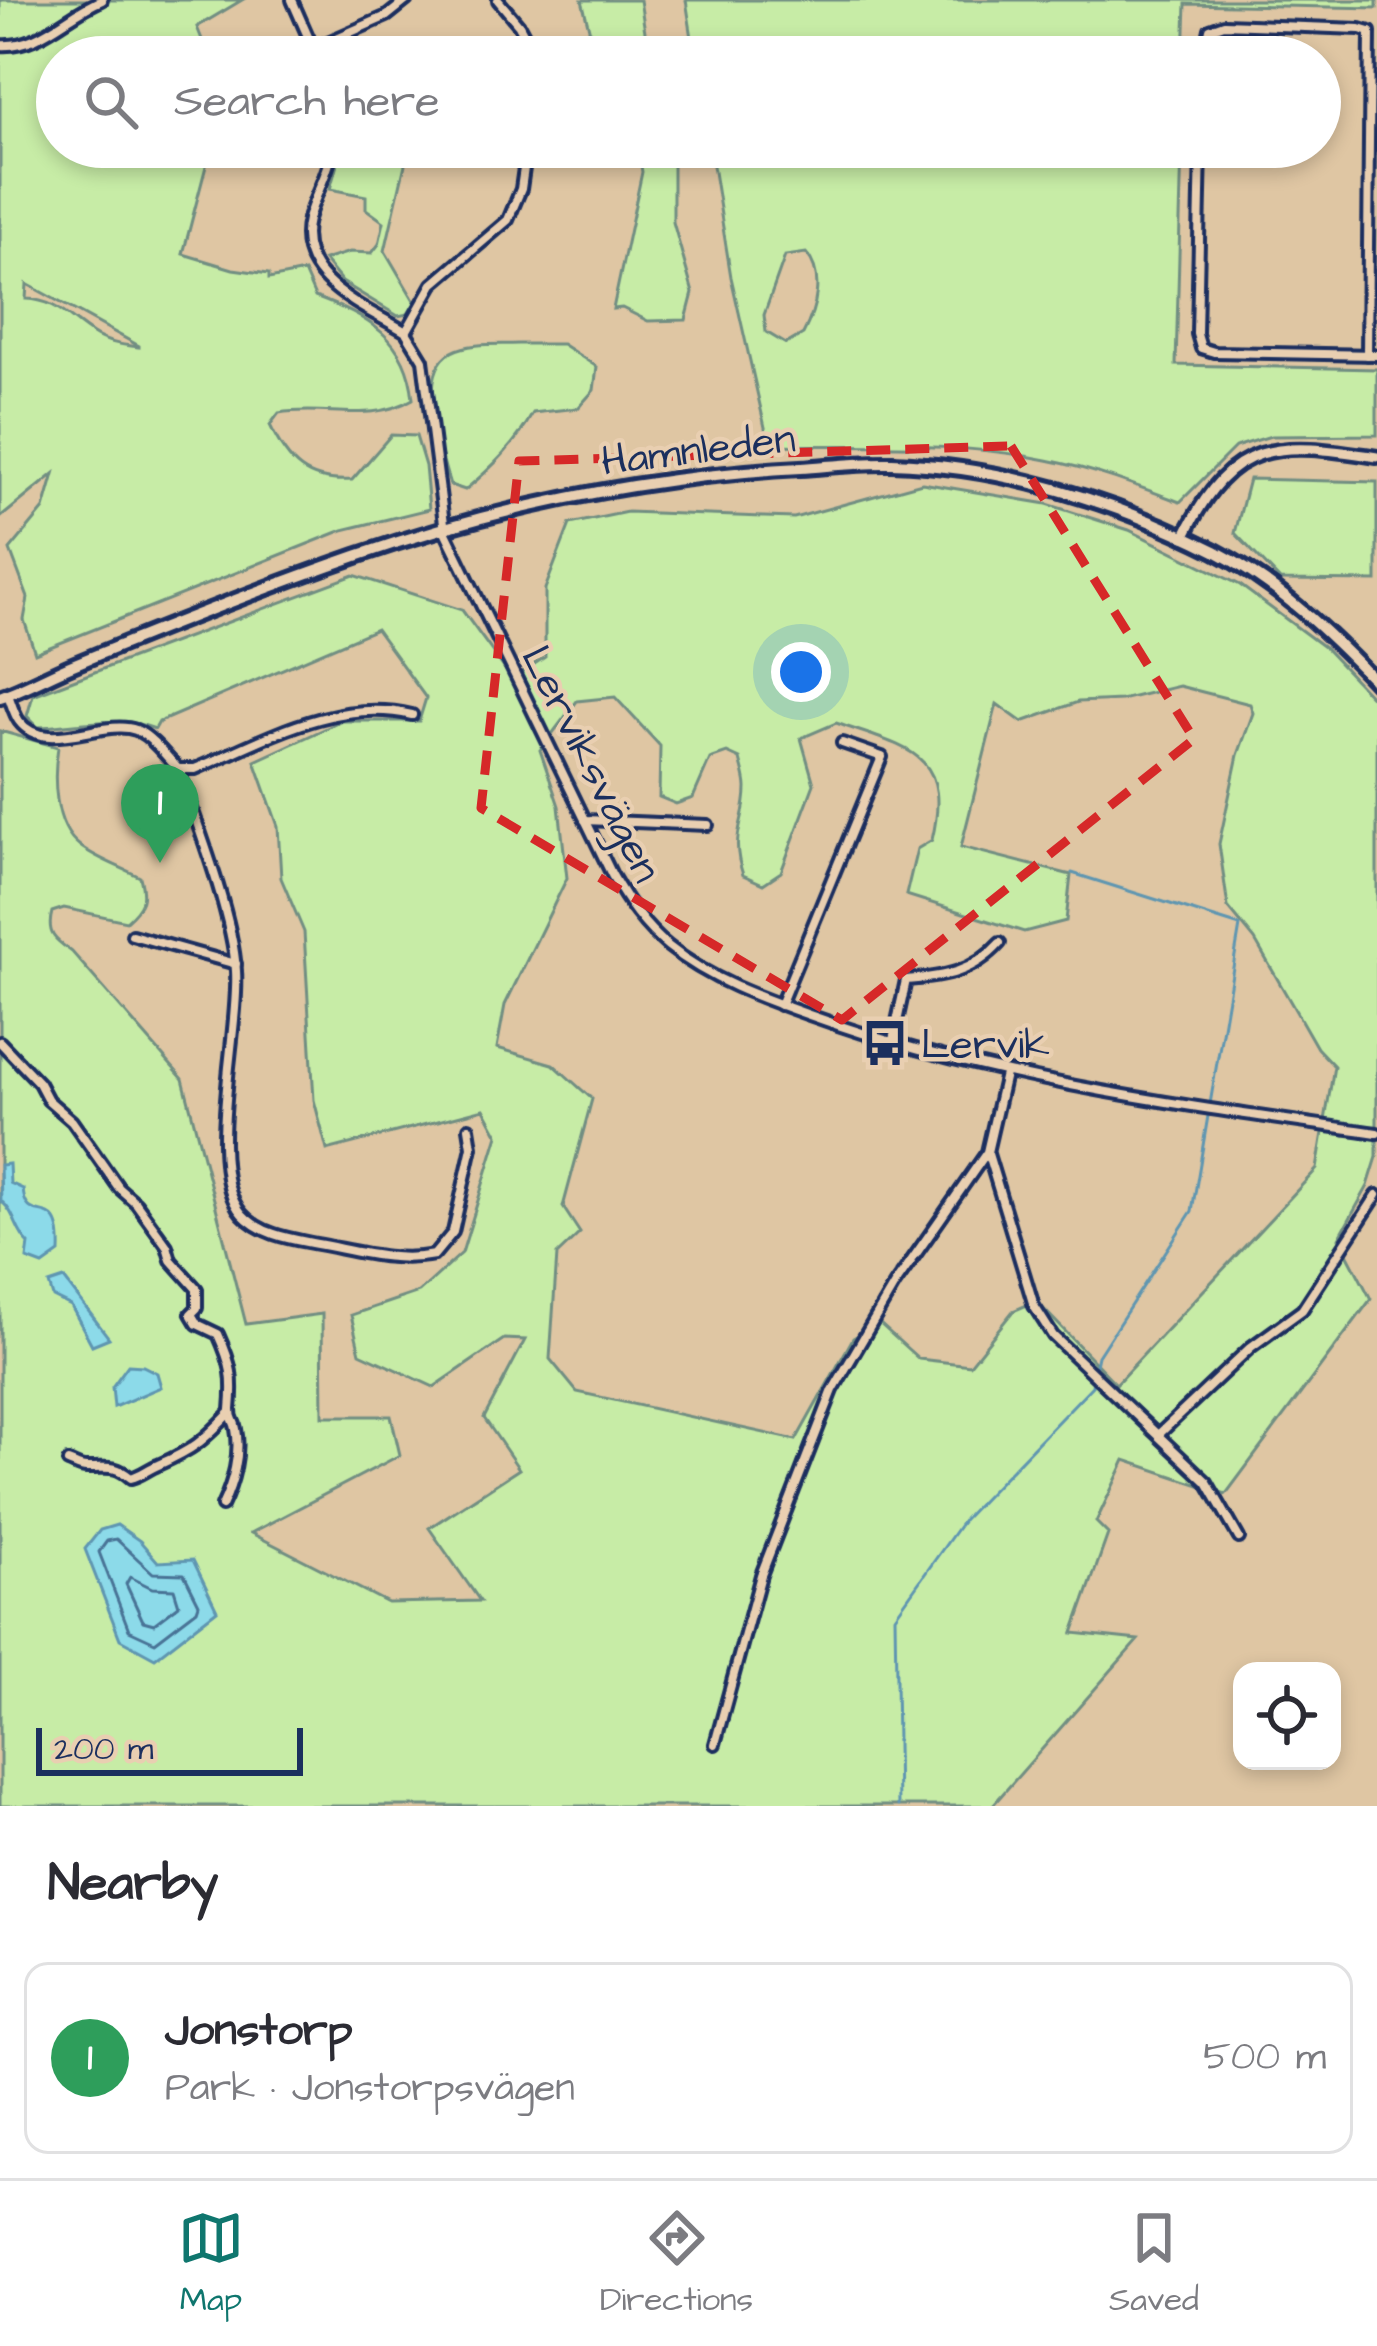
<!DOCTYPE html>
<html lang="en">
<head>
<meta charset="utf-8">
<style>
	:root { --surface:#fff; --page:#f2f2f3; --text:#2b2b33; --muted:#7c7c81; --line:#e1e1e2; --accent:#0f766e }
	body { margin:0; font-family:"Architects Daughter",sans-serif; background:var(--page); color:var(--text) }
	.controls { position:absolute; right:36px; bottom:36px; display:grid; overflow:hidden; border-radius:24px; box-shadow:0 6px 18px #0003 }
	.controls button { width:108px; height:108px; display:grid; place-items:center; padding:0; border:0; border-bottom:3px solid var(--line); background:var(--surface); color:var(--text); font:60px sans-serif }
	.scale { position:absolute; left:36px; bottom:30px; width:267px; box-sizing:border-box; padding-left:12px; border:6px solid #1b2f5e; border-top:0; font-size:33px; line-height:42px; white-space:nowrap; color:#1b2f5e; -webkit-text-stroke:9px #e9cfb1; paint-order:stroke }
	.you { position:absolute; left:801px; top:672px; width:42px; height:42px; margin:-30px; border:9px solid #fff; border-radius:50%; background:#1a73e8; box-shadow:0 0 0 18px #1a73e833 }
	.badge { display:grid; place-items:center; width:78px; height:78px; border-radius:50%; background:var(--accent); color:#fff; font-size:39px; font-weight:700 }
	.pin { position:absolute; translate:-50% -99px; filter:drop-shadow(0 3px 6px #0008) }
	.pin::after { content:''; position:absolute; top:63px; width:42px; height:36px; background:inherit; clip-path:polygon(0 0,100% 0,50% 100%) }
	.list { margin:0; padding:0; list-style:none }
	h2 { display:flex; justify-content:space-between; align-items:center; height:156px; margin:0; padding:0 48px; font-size:51px }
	h2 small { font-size:39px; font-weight:400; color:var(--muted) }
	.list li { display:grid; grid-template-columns:78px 1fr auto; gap:36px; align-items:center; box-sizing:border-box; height:192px; margin:0 24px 24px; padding:0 24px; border:3px solid var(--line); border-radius:24px }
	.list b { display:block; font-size:45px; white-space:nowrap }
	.list p { margin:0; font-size:39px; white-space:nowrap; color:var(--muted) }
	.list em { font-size:39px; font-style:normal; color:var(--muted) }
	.icon { flex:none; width:66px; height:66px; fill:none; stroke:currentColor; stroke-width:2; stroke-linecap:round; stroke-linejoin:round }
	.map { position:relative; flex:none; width:1377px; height:1806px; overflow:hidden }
	.search { position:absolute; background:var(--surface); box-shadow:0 6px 18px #0003; left:36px; right:36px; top:36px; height:132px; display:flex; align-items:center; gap:30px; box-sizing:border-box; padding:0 42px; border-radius:66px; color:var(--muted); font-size:45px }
	.sheet { height:372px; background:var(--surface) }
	nav { display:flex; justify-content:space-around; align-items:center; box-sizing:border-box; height:168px; border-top:3px solid var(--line); background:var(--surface); font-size:33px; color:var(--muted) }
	nav a { display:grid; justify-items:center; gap:6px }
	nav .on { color:var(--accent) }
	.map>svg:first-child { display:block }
	.green { fill:#c7eca6; stroke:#718e82; stroke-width:3; fill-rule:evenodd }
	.water { fill:#8cdae9; stroke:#5f96b1; stroke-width:3 }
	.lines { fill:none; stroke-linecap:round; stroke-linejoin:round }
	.shore { stroke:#487396; stroke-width:3 }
	.stream { stroke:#5f96b1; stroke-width:3 }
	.minor-casing { stroke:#1b2f5e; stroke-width:16 }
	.tertiary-casing { stroke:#1b2f5e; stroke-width:18 }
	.secondary-casing { stroke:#1b2f5e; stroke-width:20 }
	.minor { stroke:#e9cfb1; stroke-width:8 }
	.tertiary { stroke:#e9cfb1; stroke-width:9 }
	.secondary { stroke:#e9cfb1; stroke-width:10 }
	.marked { fill:none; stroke:#d62828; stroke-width:9; stroke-dasharray:24 15; stroke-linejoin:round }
	.labels { text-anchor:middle; stroke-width:9; stroke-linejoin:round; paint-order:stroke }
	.street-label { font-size:42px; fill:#1b2f5e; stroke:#e9cfb1 }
	.poi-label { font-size:42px; fill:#1b2f5e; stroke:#e9cfb1; text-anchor:start }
</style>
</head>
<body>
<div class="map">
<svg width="1377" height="1806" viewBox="0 0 1377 1806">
	<rect width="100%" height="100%" fill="#dfc6a3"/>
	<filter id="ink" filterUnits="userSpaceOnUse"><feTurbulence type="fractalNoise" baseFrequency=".00833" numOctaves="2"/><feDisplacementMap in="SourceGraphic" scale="24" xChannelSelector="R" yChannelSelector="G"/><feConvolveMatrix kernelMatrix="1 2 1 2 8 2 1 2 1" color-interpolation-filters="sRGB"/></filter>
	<g filter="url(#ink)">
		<g class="green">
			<path d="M0 0H242L197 27 209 57H57V147H211L183 254 233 269 269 274V279L304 272 315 297C368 317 407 337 413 399 371 424 326 405 279 413L270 425C288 464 307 483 352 480L391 435 416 436 425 466 429 509 343 530 35 653 24 620 28 598 10 550 44 509 54 474 0 518ZM27 284 139 346V347C124 345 106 343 93 334 68 318 57 300 26 299Z"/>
			<polygon points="582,0 640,0 649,57 596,57"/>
			<polygon points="686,0 1377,0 1377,8 1186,4 1184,57 695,57"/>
			<polygon points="342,147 409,147 385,251 415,302 408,314 398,316 342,282 324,260 350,252 372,253 379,244 384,222 366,209 366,196 330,189"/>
			<polygon points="638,147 673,147 673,222 693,293 686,320 648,321 622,308 613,309 642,172"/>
			<path d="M710 147H1182L1176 365 1377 369V435L1271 436 1235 447 1180 502C1137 486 1093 469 1047 460 957 441 861 447 769 445L731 277ZM806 253C825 275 816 309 803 334L786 344 766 332 764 315 785 256Z"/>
			<path d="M518 344H562L597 367 594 390 578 408 533 413C515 445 493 467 465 490L450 485C440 453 416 371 452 352 471 342 498 345 518 344Z"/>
			<polygon points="1249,479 1377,482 1377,581 1280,580 1235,533"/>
			<path d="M922 483 1047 504 1129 530 1240 585 1325 648 1377 703V1157L1368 1186 1339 1238 1371 1299 1226 1494 1125 1460 1096 1522 1108 1534 1073 1633 1138 1640 992 1806H0V731L58 747C53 776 53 826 80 846 97 859 121 867 140 877 146 899 143 906 126 921L64 908 52 912C46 934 55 940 72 952L183 1079 246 1324 322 1314 323 1416H391L400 1455 251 1533 388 1603 480 1601 429 1528 519 1469 484 1418 525 1340 504 1339 434 1387 360 1353 351 1315 419 1292 462 1253 498 1135 484 1109 327 1150 314 1100 304 932 281 878 278 826 255 761 342 721H419L426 698 376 629 159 722 155 729C118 714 77 726 38 727L27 716 33 695 354 575 462 610 512 679 545 657V589L570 524 627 512 794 518ZM1179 686 1250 704 1253 713 1238 755 1219 844 1228 907 1255 940 1317 1048 1334 1066 1317 1169 1116 1384 1036 1301 1013 1311 970 1365 919 1359 879 1323 853 1338 796 1440 577 1392 550 1359 557 1255 580 1233 563 1207 592 1099 553 1064 497 1048 505 1005 567 878 559 806 540 750 577 701 615 697 660 746 659 797 676 804 693 798 710 759 727 753 740 759C742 768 746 779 746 788 746 823 729 834 743 875L763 884 781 872 814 784 801 738 836 723C906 748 953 751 932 840L917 849 906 895 1024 932 1066 921 1071 875 961 847 997 704 1022 722 1078 702 1121 700Z"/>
		</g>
		<g class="water">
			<path d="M9 1164 10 1183 23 1189C26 1232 63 1187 60 1253L43 1265 27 1259 29 1244C15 1231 16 1213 1 1201L0 1165Z"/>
			<polygon points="64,1279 109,1338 92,1345 71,1306 53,1297 49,1284"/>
			<polygon points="128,1365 143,1366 157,1373 161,1387 114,1407 112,1387"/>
			<polygon points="117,1525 140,1541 158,1562 193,1560 217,1610 155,1658 120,1639 85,1549 100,1530"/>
		</g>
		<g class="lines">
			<g class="shore">
				<polygon points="116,1539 153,1573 184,1574 199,1604 197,1610 155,1642 129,1630 99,1552 107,1541"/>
				<polygon points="130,1577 152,1588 174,1589 179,1605 154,1624 143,1621 126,1584"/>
			</g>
			<g class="stream">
				<polyline points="1072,873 1240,926 1192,1211 1098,1356 1095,1370"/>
				<polyline points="898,1806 895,1616 964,1519 1092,1386 1093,1379"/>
			</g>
			<defs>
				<g id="minor">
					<polyline points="292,0 317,57"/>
					<polyline points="498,0 519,25 536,57"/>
					<path d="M0 45C40 48 67 14 102 0"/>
					<polyline points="314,48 387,16 407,0"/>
					<polyline points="1204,57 1210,29 1224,24 1360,29 1370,32 1367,355"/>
					<path d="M333 147C329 173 315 194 308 219 293 280 365 307 406 332L423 360 445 531 612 875C628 903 644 926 668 946 711 981 764 999 815 1017 995 1082 1188 1106 1377 1133"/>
					<polyline points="1201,147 1197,334 1201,348 1214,352 1377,355"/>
					<polyline points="406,332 433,284 508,220 521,189 527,147"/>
					<path d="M8 695C11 702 14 714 19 721 45 756 103 718 136 730 152 737 166 756 178 769H195C264 740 336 697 412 715"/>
					<path d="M178 769C197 823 233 916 236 971 240 1033 203 1169 242 1214 261 1235 291 1239 317 1244 356 1251 395 1263 434 1255L453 1232 472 1147 469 1128"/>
					<polyline points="585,820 708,825"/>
					<polyline points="132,935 236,964"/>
					<polyline points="780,1005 882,757 842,743"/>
					<path d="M0 1042 39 1083 48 1100 72 1121 119 1188 136 1203 167 1246 171 1260 197 1289V1308L191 1314 197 1324 218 1334C232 1365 234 1377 231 1410 231 1421 234 1418 236 1429 241 1454 233 1483 222 1506"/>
					<path d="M892 1045 906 980C944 977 973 973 1000 943"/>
					<polyline points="988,1154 1034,1306 1053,1336 1207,1482 1239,1538"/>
					<polyline points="1159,1434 1251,1347 1302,1310 1377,1195"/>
					<path d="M68 1462C74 1464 80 1468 86 1468 106 1469 113 1463 131 1478 142 1475 148 1469 158 1465 194 1449 202 1442 230 1413"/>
					<polyline points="715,1744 761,1575 833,1390 895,1284 987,1152 1005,1074"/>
				</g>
				<path id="tertiary" d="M1184 537C1232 437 1278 442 1377 457"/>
				<path id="secondary" d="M0 697C26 688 50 674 75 664 167 626 261 589 356 556 498 507 650 476 801 468 831 466 862 462 892 463 1001 466 1118 502 1215 551 1277 583 1329 633 1377 683"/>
			</defs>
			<use href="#minor" class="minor-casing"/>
			<use href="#tertiary" class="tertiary-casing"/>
			<use href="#secondary" class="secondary-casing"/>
			<use href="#minor" class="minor"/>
			<use href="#tertiary" class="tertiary"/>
			<use href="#secondary" class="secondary"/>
		</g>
	</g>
	<path class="marked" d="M1011 446 1194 739 842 1020 481 808 519 461Z"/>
	<defs>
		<symbol id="bus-bare" viewBox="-9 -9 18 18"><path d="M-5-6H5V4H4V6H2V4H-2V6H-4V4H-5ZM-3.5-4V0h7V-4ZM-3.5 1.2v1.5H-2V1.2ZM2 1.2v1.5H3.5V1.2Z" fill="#1b2f5e" stroke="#e9cfb1" stroke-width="2.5" paint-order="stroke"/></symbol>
	</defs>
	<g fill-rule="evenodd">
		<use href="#bus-bare" x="852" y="1010" width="66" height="66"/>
	</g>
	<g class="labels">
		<g class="street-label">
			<text transform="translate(698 448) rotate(-7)" y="15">Hamnleden</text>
			<text transform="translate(593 763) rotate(63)" y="15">Lerviksvägen</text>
		</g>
		<g class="poi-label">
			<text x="921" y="1058">Lervik</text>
		</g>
	</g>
</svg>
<div class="controls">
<button><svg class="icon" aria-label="locate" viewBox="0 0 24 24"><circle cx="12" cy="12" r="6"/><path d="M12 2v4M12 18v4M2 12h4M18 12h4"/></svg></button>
</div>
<div class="scale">200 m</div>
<div class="you"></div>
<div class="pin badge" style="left:160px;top:863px;background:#2e9e5b">1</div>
<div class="search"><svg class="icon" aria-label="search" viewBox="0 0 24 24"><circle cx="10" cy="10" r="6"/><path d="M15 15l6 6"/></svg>Search here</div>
</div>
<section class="sheet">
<h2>Nearby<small></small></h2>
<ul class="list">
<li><span class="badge" style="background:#2e9e5b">1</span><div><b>Jonstorp</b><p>Park · Jonstorpsvägen</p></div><em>500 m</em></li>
</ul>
</section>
<nav>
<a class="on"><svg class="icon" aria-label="map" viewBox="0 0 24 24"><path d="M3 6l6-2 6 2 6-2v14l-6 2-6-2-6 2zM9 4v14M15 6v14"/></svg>Map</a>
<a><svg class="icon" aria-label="directions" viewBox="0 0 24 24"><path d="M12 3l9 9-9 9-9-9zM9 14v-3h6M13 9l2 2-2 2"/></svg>Directions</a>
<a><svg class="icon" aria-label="saved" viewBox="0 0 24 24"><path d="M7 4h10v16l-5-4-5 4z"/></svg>Saved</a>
</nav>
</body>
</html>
